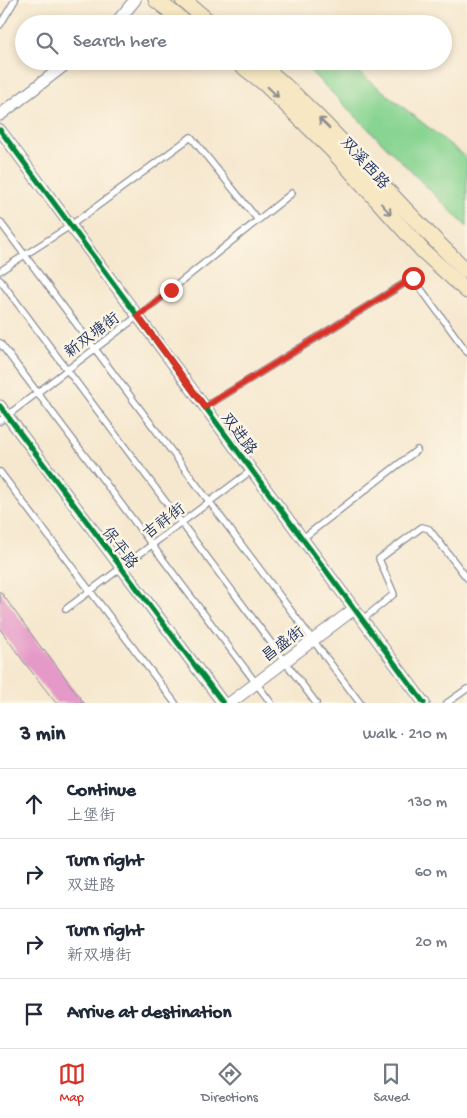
<!DOCTYPE html>
<html lang="en">
<head>
<meta charset="utf-8">
<style>
	:root { --surface:#fff; --page:#f6f6f7; --text:#1f2937; --muted:#747a83; --line:#e0e1e3; --accent:#d93025 }
	body { margin:0; font-family:"Gochi Hand","LXGW WenKai TC",sans-serif; background:var(--page); color:var(--text) }
	.stop { position:absolute; width:15px; height:15px; margin:-11px; border:4px solid #d93025; border-radius:50%; background:#fff }
	.stop.end { background:#d93025; border-color:#fff; box-shadow:0 1px 5px #0008 }
	.list { margin:0; padding:0; list-style:none }
	h2 { display:flex; justify-content:space-between; align-items:center; height:65px; margin:0; padding:0 20px; font-size:21px }
	h2 small { font-size:16px; font-weight:400; color:var(--muted) }
	.list li { display:grid; grid-template-columns:32px 1fr auto; gap:15px; align-items:center; box-sizing:border-box; height:70px; padding:0 20px; border-top:1px solid var(--line) }
	.list b { display:block; font-size:19px; white-space:nowrap }
	.list p { margin:0; font-size:16px; white-space:nowrap; color:var(--muted) }
	.list em { font-size:16px; font-style:normal; color:var(--muted) }
	.icon { flex:none; width:28px; height:28px; fill:none; stroke:currentColor; stroke-width:2; stroke-linecap:round; stroke-linejoin:round }
	.map { position:relative; flex:none; width:467px; height:703px; overflow:hidden }
	.search { position:absolute; background:var(--surface); box-shadow:0 2px 8px #0003; left:15px; right:15px; top:15px; height:55px; display:flex; align-items:center; gap:12px; box-sizing:border-box; padding:0 18px; border-radius:28px; color:var(--muted); font-size:19px }
	.sheet { height:345px; background:var(--surface) }
	nav { display:flex; justify-content:space-around; align-items:center; box-sizing:border-box; height:70px; border-top:1px solid var(--line); background:var(--surface); font-size:14px; color:var(--muted) }
	nav a { display:grid; justify-items:center; gap:2px }
	nav .on { color:var(--accent) }
	.map>svg:first-child { display:block }
	.green { fill:#88d492; stroke:#528278 }
	.building { fill:#e599c8 }
	.lines { fill:none; stroke-linecap:round; stroke-linejoin:round }
	.service-casing { stroke:#888c96; stroke-width:8 }
	.minor-casing { stroke:#888c96; stroke-width:13 }
	.secondary-casing { stroke:#888c96; stroke-width:17 }
	.service { stroke:#fff; stroke-width:5.5 }
	.minor { stroke:#fff; stroke-width:11 }
	.secondary { stroke:#f7e8c3; stroke-width:15 }
	.cycleway-casing { stroke:#fcf5e5; stroke-width:8 }
	.cycleway { stroke:#00873e; stroke-width:5 }
	.oneway { stroke:#898c90 }
	.route { stroke:#d93025; stroke-width:6 }
	.labels { text-anchor:middle; stroke-width:5; stroke-linejoin:round; paint-order:stroke }
	.street-label { font-size:16px; fill:#1b2f5e; stroke:#fcf5e5 }
</style>
</head>
<body>
<div class="map">
<svg width="467" height="703" viewBox="0 0 467 703">
	<rect width="100%" height="100%" fill="#fcf5e5"/>
	<filter id="ink" filterUnits="userSpaceOnUse"><feTurbulence type="fractalNoise" baseFrequency=".02" numOctaves="2"/><feDisplacementMap in="SourceGraphic" scale="10" xChannelSelector="R" yChannelSelector="G"/><feConvolveMatrix kernelMatrix="1 2 1 2 8 2 1 2 1" color-interpolation-filters="sRGB"/></filter>
	<filter id="wash" filterUnits="userSpaceOnUse"><feTurbulence type="fractalNoise" baseFrequency=".0096" numOctaves="4" result="noise"/><feDisplacementMap in="SourceGraphic" scale="20" xChannelSelector="R" yChannelSelector="G"/><feGaussianBlur stdDeviation="1.12" result="paint"/><feColorMatrix in="noise" values="0 0 0 0 0 0 0 0 0 0 0 0 0 0 0 0 0 1.4 0 .05"/><feComposite in="paint" operator="in"/></filter>
	<g filter="url(#wash)">
		<rect width="100%" height="100%" fill="#f6e8cf"/>
		<polygon class="green" points="300,61 345,61 467,158 467,227"/>
		<g id="blocks">
			<polygon class="building" points="0,591 43,650 44,649 84,703 56,703 24,662 0,629"/>
		</g>
	</g>
	<g filter="url(#ink)">
		<use href="#blocks" fill-opacity="0" stroke="#888c96" stroke-width="1"/>
		<g class="lines">
			<defs>
				<g id="service">
					<polyline points="0,25 15,0"/>
					<polyline points="0,222 360,703"/>
					<polyline points="0,271 70,226 191,137 258,220"/>
					<polyline points="0,280 316,703"/>
					<polyline points="0,343 271,703"/>
					<polyline points="205,407 413,278 467,352"/>
					<polyline points="0,421 138,316 292,193"/>
					<polyline points="0,472 175,703"/>
					<polyline points="302,539 417,450"/>
					<polyline points="66,609 252,470"/>
					<polyline points="362,620 394,594 379,559 422,527 429,529 467,578"/>
					<polyline points="447,703 467,689"/>
				</g>
				<g id="minor">
					<polyline points="115,24 135,0"/>
					<polyline points="0,115 70,61"/>
					<polyline points="0,130 424,703"/>
					<polyline points="0,406 223,703"/>
					<polyline points="230,703 354,609"/>
				</g>
				<g id="secondary">
					<polyline points="156,0 187,24"/>
					<polyline points="183,0 212,24"/>
					<polyline points="236,61 264,83 332,150 423,251 467,291"/>
					<path d="M257 61C334 125 394 204 467 271"/>
				</g>
			</defs>
			<use href="#service" class="service-casing"/>
			<use href="#minor" class="minor-casing"/>
			<use href="#secondary" class="secondary-casing"/>
			<use href="#service" class="service"/>
			<use href="#minor" class="minor"/>
			<use href="#secondary" class="secondary"/>
			<defs>
				<g id="cycleway">
					<polyline points="0,130 424,703"/>
					<polyline points="0,406 223,703"/>
				</g>
			</defs>
			<use href="#cycleway" class="cycleway-casing"/>
			<use href="#cycleway" class="cycleway"/>
		</g>
		<defs><path id="oneway-shaft" d="M-6 0H5M1.5-3L5.5 0L1.5 3" fill="none" stroke-width="1.6" stroke-linecap="round" stroke-linejoin="round" transform="scale(1.25)"/></defs>
		<g class="oneway">
			<use href="#oneway-shaft" transform="translate(273 92) rotate(44)"/>
			<use href="#oneway-shaft" transform="translate(324 123) rotate(-136)"/>
			<use href="#oneway-shaft" transform="translate(386 209) rotate(48)"/>
		</g>
	</g>
	<g class="lines" filter="url(#ink)">
		<polyline class="route" points="171,290 138,316 205,407 413,278"/>
	</g>
	<g class="labels">
		<g class="street-label">
			<text transform="translate(366 162) rotate(48)" y="6">双溪西路</text>
			<text transform="translate(91 334) rotate(-37)" y="6">新双塘街</text>
			<text transform="translate(240 433) rotate(53)" y="6">双进路</text>
			<text transform="translate(163 520) rotate(-37)" y="6">吉祥街</text>
			<text transform="translate(121 547) rotate(53)" y="6">保平路</text>
			<text transform="translate(282 643) rotate(-37)" y="6">昌盛街</text>
		</g>
	</g>
</svg>
<div class="stop" style="left:413px;top:278px"></div>
<div class="stop end" style="left:171px;top:290px"></div>
<div class="search"><svg class="icon" aria-label="search" viewBox="0 0 24 24"><circle cx="10" cy="10" r="6"/><path d="M15 15l6 6"/></svg>Search here</div>
</div>
<section class="sheet">
<h2>3 min<small>Walk · 210 m</small></h2>
<ul class="list">
<li><svg class="icon" aria-label="ahead" viewBox="0 0 24 24"><path d="M12 20V5M6 11l6-6 6 6"/></svg><div><b>Continue</b><p>上堡街</p></div><em>130 m</em></li>
<li><svg class="icon" aria-label="right" viewBox="0 0 24 24"><path d="M7 20v-9h11M14 6l5 5-5 5"/></svg><div><b>Turn right</b><p>双进路</p></div><em>60 m</em></li>
<li><svg class="icon" aria-label="right" viewBox="0 0 24 24"><path d="M7 20v-9h11M14 6l5 5-5 5"/></svg><div><b>Turn right</b><p>新双塘街</p></div><em>20 m</em></li>
<li><svg class="icon" aria-label="arrive" viewBox="0 0 24 24"><path d="M6 21V4h12l-3 4 3 4H6"/></svg><div><b>Arrive at destination</b></div></li>
</ul>
</section>
<nav>
<a class="on"><svg class="icon" aria-label="map" viewBox="0 0 24 24"><path d="M3 6l6-2 6 2 6-2v14l-6 2-6-2-6 2zM9 4v14M15 6v14"/></svg>Map</a>
<a><svg class="icon" aria-label="directions" viewBox="0 0 24 24"><path d="M12 3l9 9-9 9-9-9zM9 14v-3h6M13 9l2 2-2 2"/></svg>Directions</a>
<a><svg class="icon" aria-label="saved" viewBox="0 0 24 24"><path d="M7 4h10v16l-5-4-5 4z"/></svg>Saved</a>
</nav>
</body>
</html>
